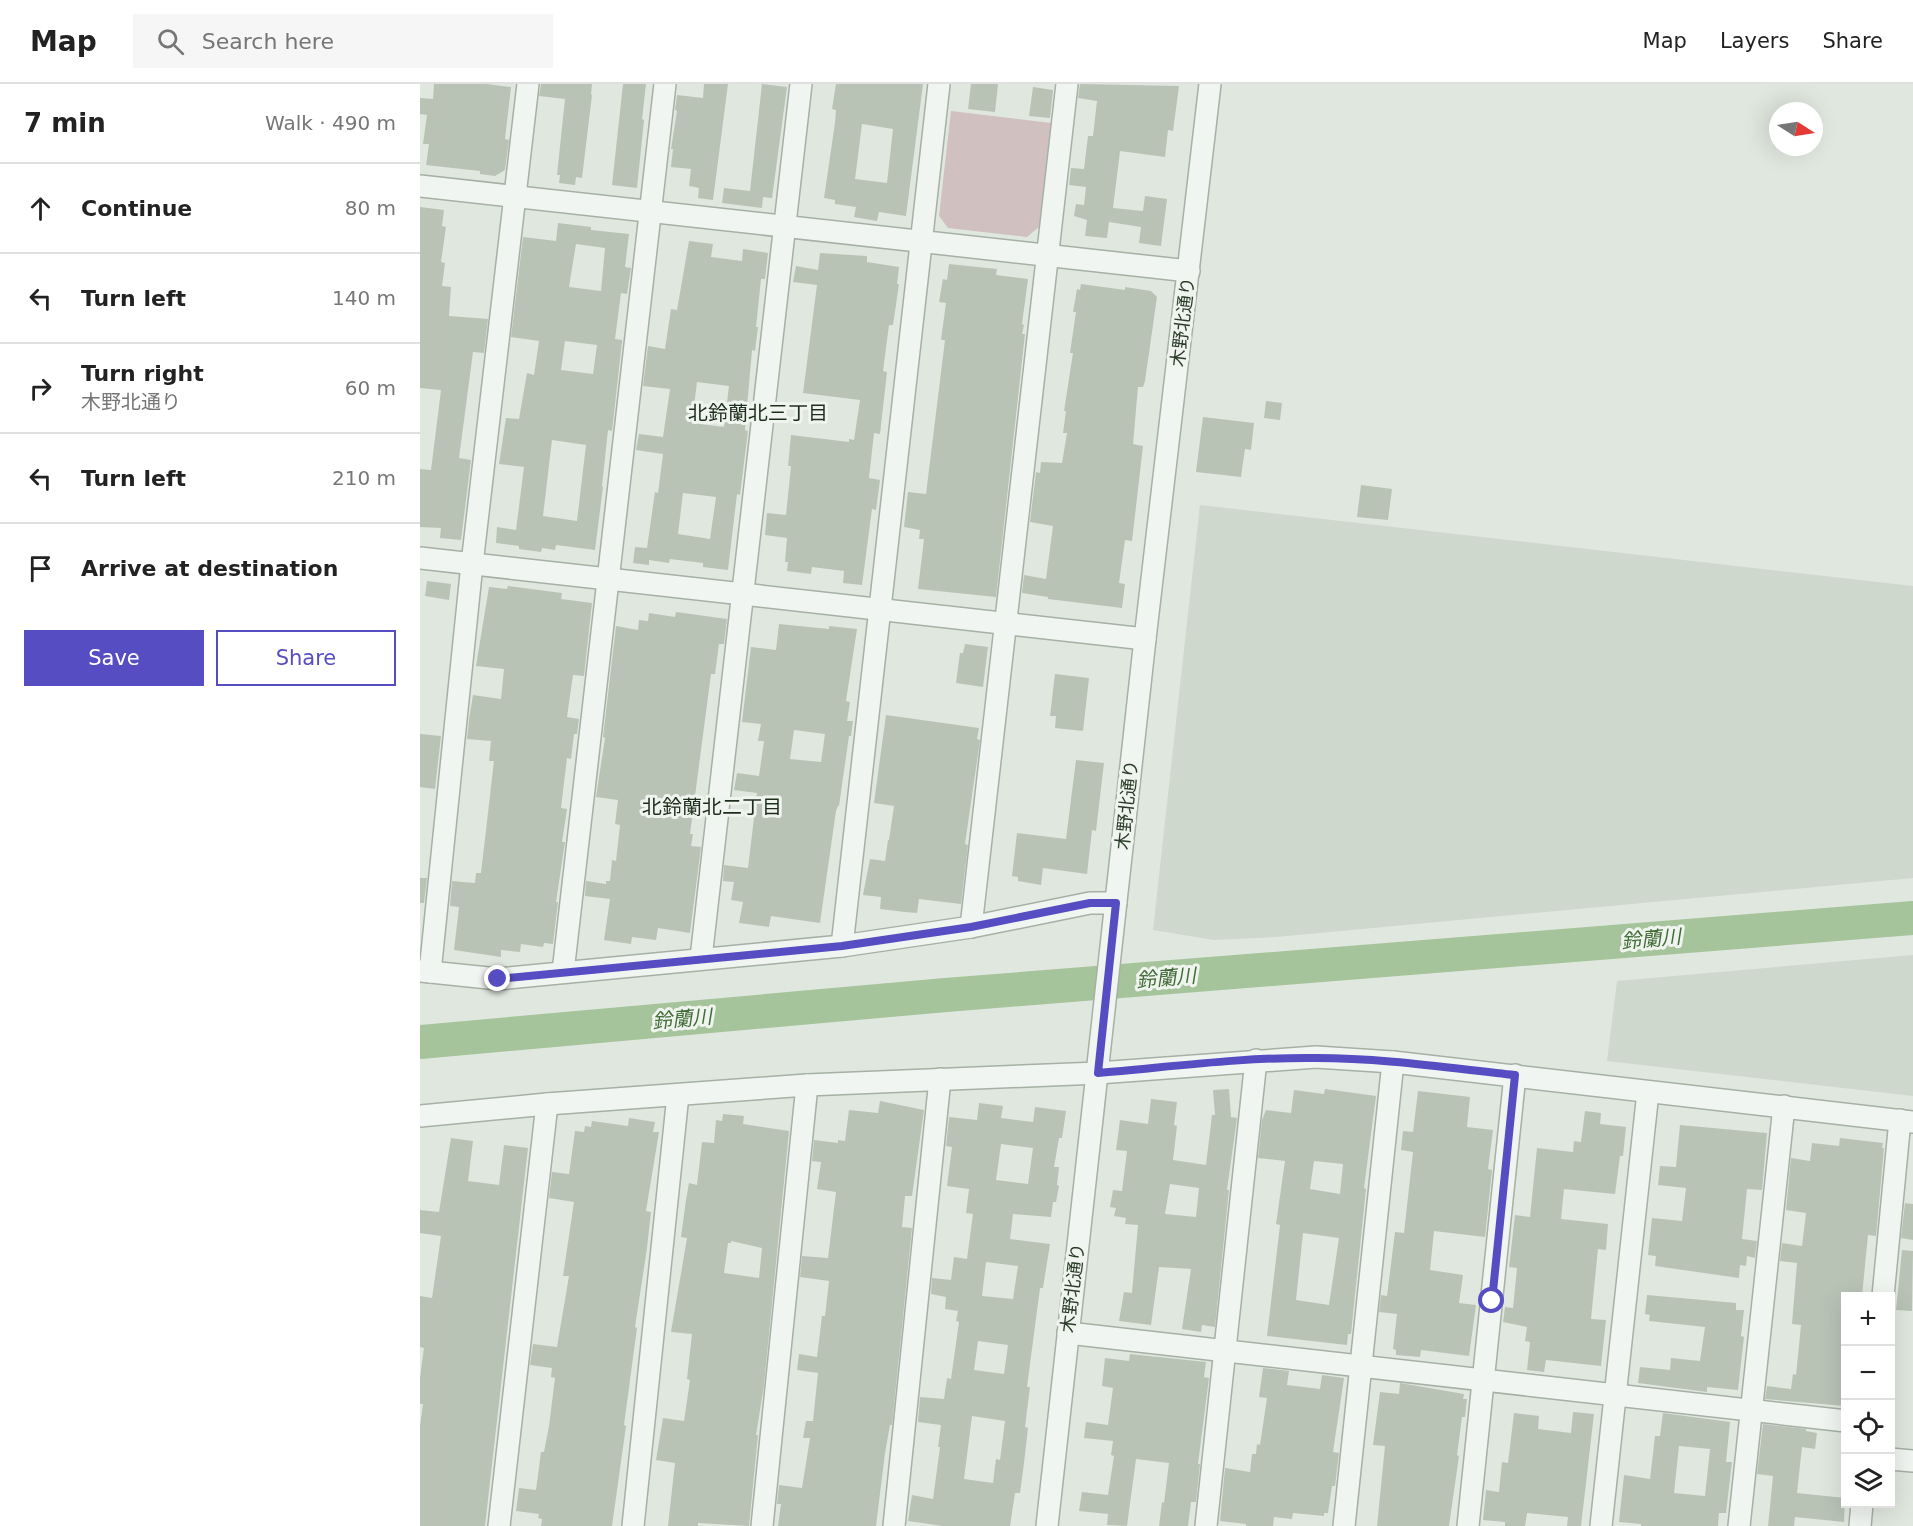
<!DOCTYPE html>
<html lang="en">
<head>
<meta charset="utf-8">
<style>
	:root { --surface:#fff; --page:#f6f6f6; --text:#222; --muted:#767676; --line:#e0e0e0; --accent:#574dc2 }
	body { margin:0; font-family:"DejaVu Sans","Noto Sans JP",sans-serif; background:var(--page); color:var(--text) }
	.controls { position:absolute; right:18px; bottom:18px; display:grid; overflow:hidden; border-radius:0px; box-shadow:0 6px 24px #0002 }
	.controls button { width:54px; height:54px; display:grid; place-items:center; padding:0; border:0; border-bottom:2px solid var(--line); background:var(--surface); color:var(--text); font:30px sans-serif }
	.compass { position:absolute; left:1349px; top:18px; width:54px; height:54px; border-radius:50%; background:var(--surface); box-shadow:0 6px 24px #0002; rotate:102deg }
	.stop { position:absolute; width:18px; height:18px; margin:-14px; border:4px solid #574dc2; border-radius:50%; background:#fff }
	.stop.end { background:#574dc2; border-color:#fff; box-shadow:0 2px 6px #0008 }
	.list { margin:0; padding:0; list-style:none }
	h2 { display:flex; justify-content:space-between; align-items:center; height:78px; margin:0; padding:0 24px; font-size:26px }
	h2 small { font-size:20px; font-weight:400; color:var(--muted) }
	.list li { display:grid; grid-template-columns:39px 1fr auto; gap:18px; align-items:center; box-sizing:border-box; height:90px; padding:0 24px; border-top:2px solid var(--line) }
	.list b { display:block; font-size:22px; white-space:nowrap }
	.list p { margin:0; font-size:20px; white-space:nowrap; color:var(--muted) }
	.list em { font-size:20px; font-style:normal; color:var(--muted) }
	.actions { display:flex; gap:12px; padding:18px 24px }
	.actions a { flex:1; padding:14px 0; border:2px solid var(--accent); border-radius:0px; text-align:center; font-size:21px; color:var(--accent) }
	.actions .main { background:var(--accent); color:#fff }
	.icon { flex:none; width:33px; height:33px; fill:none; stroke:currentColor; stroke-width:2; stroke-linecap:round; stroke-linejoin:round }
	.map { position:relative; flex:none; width:1493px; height:1442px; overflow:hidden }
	header { display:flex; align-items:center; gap:36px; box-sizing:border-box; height:84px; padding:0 30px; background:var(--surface); border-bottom:2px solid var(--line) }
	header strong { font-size:28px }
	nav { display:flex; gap:33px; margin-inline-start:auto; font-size:21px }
	.search { width:420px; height:54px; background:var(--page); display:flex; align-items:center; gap:15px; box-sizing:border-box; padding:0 21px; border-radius:0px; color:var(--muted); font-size:22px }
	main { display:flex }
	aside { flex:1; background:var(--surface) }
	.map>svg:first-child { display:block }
	.built { fill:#ced8cd }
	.green { fill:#d0c0c0 }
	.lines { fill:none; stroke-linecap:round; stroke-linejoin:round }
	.river { stroke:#a6c49c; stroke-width:34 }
	.building { fill:#b8c3b6; fill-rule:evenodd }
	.minor-casing { stroke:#a6b0a4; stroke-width:24 }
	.minor { stroke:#f1f5f1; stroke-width:21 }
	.route { stroke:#574dc2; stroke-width:8 }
	.labels { text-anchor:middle; stroke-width:6; stroke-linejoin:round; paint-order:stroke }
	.street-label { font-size:18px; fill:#2b3c29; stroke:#eff4ee }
	.neighbourhood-label { font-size:20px; fill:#1d2d1b; stroke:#eff4ee }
	.water-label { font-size:20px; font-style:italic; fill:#426c37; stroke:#eff4ee }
</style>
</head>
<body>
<header>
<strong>Map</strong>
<div class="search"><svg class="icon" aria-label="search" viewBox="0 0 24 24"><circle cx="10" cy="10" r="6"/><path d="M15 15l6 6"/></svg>Search here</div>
<nav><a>Map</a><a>Layers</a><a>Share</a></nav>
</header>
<main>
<aside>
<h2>7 min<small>Walk · 490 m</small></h2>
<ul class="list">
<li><svg class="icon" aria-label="ahead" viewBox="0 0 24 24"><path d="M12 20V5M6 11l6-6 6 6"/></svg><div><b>Continue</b></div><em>80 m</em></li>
<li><svg class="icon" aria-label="left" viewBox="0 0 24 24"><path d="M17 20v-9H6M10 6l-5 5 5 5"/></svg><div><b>Turn left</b></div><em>140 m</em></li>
<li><svg class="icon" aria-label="right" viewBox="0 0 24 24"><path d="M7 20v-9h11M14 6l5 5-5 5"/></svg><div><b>Turn right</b><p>木野北通り</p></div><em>60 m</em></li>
<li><svg class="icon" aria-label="left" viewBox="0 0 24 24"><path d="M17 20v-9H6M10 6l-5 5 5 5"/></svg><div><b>Turn left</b></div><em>210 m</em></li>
<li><svg class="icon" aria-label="arrive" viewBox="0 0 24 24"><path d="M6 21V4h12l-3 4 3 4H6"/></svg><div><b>Arrive at destination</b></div></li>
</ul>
<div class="actions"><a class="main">Save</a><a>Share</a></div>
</aside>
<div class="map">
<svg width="1493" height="1442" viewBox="0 0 1493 1442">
	<rect width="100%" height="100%" fill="#e0e7de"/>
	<g class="built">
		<polygon points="780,421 1493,502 1493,794 856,853 794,856 733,846"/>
		<polygon points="1493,871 1493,1012 1187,977 1197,897"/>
	</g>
	<polygon class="green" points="531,27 631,39 619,143 607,153 528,144 519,132"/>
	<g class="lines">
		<polyline class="river" points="0,958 526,911 1493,834"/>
	</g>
	<g class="building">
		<polygon points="14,0 66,0 91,3 85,55 89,56 85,86 75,92 60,90 60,87 6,81 9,60 3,60 7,31 0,30 0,14 13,15"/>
		<polygon points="121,0 172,0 171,10 172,11 162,94 156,93 155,101 139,99 140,91 137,91 145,15 119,12"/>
		<polygon points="203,0 226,0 222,35 224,36 217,104 192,101"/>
		<polygon points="284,0 308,0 293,116 278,114 279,104 269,102 271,85 251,83 253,65 251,65 257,27 255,26 257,11 283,14"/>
		<polygon points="342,0 367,3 352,114 343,113 342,124 302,119 304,104 330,107"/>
		<path d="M416 0H503L486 132 459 128 457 137 434 133 436 123 415 120V116L404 114 415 39 416 26 412 25ZM442 40 473 45 467 99 435 95Z"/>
		<polygon points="551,0 578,0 575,28 548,25"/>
		<polygon points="660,0 759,2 753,47 748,46 745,73 700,67 693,124 723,127 725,112 747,115 741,162 719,159 721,143 689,138 687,154 665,152 667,136 654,132 656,120 664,121 666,103 649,101 651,84 664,85 668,52 673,52 677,17 658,14"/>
		<polygon points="613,3 633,6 630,34 609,32"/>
		<polygon points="0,123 24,126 22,142 26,143 21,178 25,179 22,202 31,203 29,232 68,235 64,269 53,268 39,374 51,376 41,456 20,454 21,444 0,443 0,385 11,386 21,306 0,304"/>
		<path d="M138 139 171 143V146L209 150 205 183 211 184 207 210 201 209 195 255 202 256V258L192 347 188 346 182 402 183 403 175 466 136 461 135 466 122 464 121 468 99 465V462L76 459 77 443 96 446 104 383 79 380 86 334 99 335 107 289 114 291 119 257 91 253 103 153 136 157ZM156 160 185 164 181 207 149 203ZM145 257 177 261 173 290 141 286ZM132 356 166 361 157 437 123 432Z"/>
		<path d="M269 157 293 160 291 173 322 177 323 165 348 169 345 195H341L336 243H338L335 267 332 266 325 346 328 347 320 411 317 410 308 486 283 483V479L250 475 249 479 229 476V481L213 479 215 463 227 464 235 408 238 409 243 370 216 366 219 350 243 353 250 305 223 302 228 262 245 265 251 225 257 226ZM277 298 309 302 304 343 272 339ZM263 409 296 413 290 455 258 450Z"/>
		<polygon points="400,169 447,172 447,178 479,183 477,200 479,200 473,241 469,241 463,287 467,288 460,350 454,349 449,394 460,396 456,426 452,425 442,501 423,499 424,487 392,483 391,490 367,487 368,478 365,478 367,454 345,451 347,429 366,431 371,382 368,382 371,351 429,358 429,355 434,356 440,316 383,309 397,201 373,198 376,182 398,186"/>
		<polygon points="529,180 577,185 576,191 608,195 602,240 604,241 602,250 605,250 576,513 498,505 504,455 499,455 500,446 484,443 488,408 506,410 525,256 521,256 526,219 519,218 523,195 527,196"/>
		<polygon points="661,200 705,206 705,203 731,207 737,213 725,297 723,303 718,303 713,360 723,362 712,457 705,456 699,499 705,500 702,524 628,515 628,513 602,509 604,491 626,495 633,442 610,438 616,388 620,389 621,378 642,379 647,349 643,349 646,327 644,327 653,269 650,269 656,228 653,228 657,205 660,206"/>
		<polygon points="846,317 862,319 860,336 844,334"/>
		<polygon points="783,333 834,339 831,366 825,365 821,393 776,388"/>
		<polygon points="941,401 972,405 968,436 937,433"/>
		<polygon points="7,497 31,500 29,516 5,512"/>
		<polygon points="88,502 142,509 141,515 172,519 164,592 153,591 147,633 159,635 157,650 154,650 151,675 147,674 141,724 147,725 142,758 145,758 136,818 138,818 133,860 124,859 123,863 101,860 100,868 81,866 81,873 34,866 39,823 30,822 32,797 55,799 56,789 61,789 74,677 69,677 71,657 47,655 49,635 53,611 81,615 84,585 56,582 69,503 87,505"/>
		<polygon points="256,528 307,535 304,560 299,560 295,590 291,590 270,750 273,750 271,762 281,763 270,849 238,844 236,856 212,853 211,860 184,856 190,815 165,812 166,797 186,800 186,797 190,797 192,776 196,777 200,741 195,740 198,716 176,713 185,654 183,653 196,542 218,546 219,536 228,537 229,529 255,533"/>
		<path d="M359 540 409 545V542L437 545 426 617 430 618 427 637H433L431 652H429L419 722H418L416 727 400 839 351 832 349 843 319 839 323 818 311 816 314 798 303 797 304 781 328 784 337 709 314 706 317 689 339 692 344 657H338L341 640 322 638 331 563 356 566ZM374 646 405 650 401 678 370 675Z"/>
		<polygon points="545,560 568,563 563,603 536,599 540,569 543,569"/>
		<polygon points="635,590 669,594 663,647 635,644 636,632 630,632"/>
		<polygon points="466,631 559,644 557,655 560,656 545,760 548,761 541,820 499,815 497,829 485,828 460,825 461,813 443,811 450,775 465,777 468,756 469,756 474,722 454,719"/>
		<polygon points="0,650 21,652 15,705 0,703"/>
		<polygon points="656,676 684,679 676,747 672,746 667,790 623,784 621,801 598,797 598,793 592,792 597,749 646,755"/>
		<polygon points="0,794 7,794 4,819 0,819"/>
		<path d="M809 1005 811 1033 817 1034 807 1106H809L795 1243 782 1241 781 1248 762 1245 771 1185 739 1183 731 1241 699 1237 704 1208 712 1209 718 1141 705 1140 706 1134 694 1132 696 1124 690 1123 693 1106 702 1107 707 1067 696 1066 700 1036 728 1040 731 1015 757 1018 754 1041 757 1042 753 1076 786 1081 792 1031H795L793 1006ZM750 1100 779 1104 776 1133 745 1130Z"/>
		<path d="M905 1005 956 1012 944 1104 946 1105 931 1250H928L927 1261 847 1252 860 1141 856 1140 865 1077 838 1074 842 1036 846 1026 871 1029 874 1006 904 1010ZM894 1077 923 1080 920 1110 890 1105ZM883 1149 919 1154 909 1221 876 1216Z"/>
		<polygon points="998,1007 1050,1013 1047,1043 1073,1046 1068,1085 1072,1086 1065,1153 1014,1147 1010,1186 1043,1191 1039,1219 1056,1221 1049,1272 1001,1266 1000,1273 976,1271 976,1266 973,1265 977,1230 959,1228 961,1211 967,1212 975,1148 984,1149 993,1068 981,1066 983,1047 993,1048"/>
		<polygon points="460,1017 504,1026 492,1112 485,1112 482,1143 492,1144 472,1341 470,1341 465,1369 456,1442 358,1442 361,1420 357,1420 359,1401 382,1404 390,1354 383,1354 386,1337 393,1337 398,1289 377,1286 379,1270 397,1273 402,1232 405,1232 409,1197 380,1193 382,1172 408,1174 416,1108 397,1105 401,1078 392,1077 394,1056 418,1059 418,1056 425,1057 429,1026 458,1029"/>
		<path d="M559 1019 583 1022 581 1034 613 1038 615 1023 646 1027 642 1054H639L634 1083H639L637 1101 639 1102 636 1118H633L631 1133 593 1130 590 1155 630 1160 623 1204H620L607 1303H610L605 1343 608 1344 604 1379 600 1409H595L590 1442H523L488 1437 492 1411 513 1415 520 1363H518L521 1341 498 1338 500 1313 524 1315 527 1294 531 1295 539 1238 536 1237 538 1227 525 1225 526 1213 511 1210 512 1194 531 1196 534 1173 547 1175 553 1130 546 1129 549 1105 527 1102 532 1063 526 1062 529 1033 557 1036ZM581 1060 613 1064 608 1100 576 1096ZM566 1178 598 1182 593 1215 562 1212ZM558 1257 588 1261 584 1290 554 1286ZM552 1332 585 1337 580 1376 576 1375 573 1399 544 1395Z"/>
		<polygon points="1165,1027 1181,1029 1180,1040 1206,1043 1203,1072 1200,1072 1195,1110 1144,1105 1141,1135 1188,1140 1186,1166 1178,1165 1171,1235 1186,1236 1181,1282 1126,1276 1124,1288 1107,1286 1110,1258 1105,1257 1107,1243 1083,1238 1085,1223 1093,1224 1097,1184 1089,1183 1095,1131 1110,1133 1117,1064 1153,1068 1154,1057 1161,1058"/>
		<path d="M303 1030 324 1032 323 1040 369 1047 344 1301 336 1351H338L329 1442 278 1439V1442H248L255 1379 236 1376 243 1334 264 1337 270 1296 267 1295 272 1250 251 1248 267 1154 261 1153 266 1116 269 1099 277 1101 282 1058 294 1059 296 1036 302 1037ZM311 1157 342 1164 339 1194 304 1189 308 1159H311Z"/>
		<polygon points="209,1034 235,1038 233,1048 239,1048 226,1127 231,1128 227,1164 215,1243 217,1244 204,1341 206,1342 192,1442 121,1442 122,1435 118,1434 119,1430 96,1427 99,1404 116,1406 121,1368 124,1368 129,1342 135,1294 131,1293 132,1284 110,1281 113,1260 137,1263 149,1192 143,1192 154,1118 129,1114 132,1088 149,1090 155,1047 164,1048 165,1042 171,1043 172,1037 208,1042"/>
		<polygon points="1260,1041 1347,1049 1342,1106 1327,1105 1322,1155 1337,1157 1335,1174 1327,1172 1326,1182 1320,1181 1319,1194 1235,1182 1236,1172 1228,1171 1232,1134 1262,1137 1266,1104 1238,1101 1240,1082 1256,1083"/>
		<polygon points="31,1054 53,1057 48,1097 79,1101 84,1061 108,1064 65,1442 0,1442 0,1342 3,1320 0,1320 0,1294 4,1264 0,1263 0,1212 12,1214 21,1152 0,1149 0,1126 19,1128"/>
		<polygon points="1420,1054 1463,1059 1462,1064 1464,1064 1456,1152 1448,1151 1442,1212 1425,1212 1425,1322 1345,1315 1347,1302 1371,1305 1373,1290 1376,1291 1381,1241 1372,1240 1377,1179 1360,1177 1362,1159 1382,1162 1386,1129 1366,1126 1371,1074 1390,1077 1392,1059 1419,1062"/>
		<polygon points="1485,1119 1493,1120 1493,1156 1481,1154"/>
		<polygon points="1482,1166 1493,1167 1492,1227 1476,1226"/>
		<polygon points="1227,1211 1316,1219 1316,1226 1324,1226 1321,1252 1324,1253 1318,1306 1287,1303 1287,1308 1218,1299 1220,1283 1250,1286 1251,1274 1280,1277 1285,1243 1229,1237 1230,1231 1225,1230"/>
		<polygon points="710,1270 786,1278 784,1293 789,1294 778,1380 780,1380 776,1418 771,1418 768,1442 739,1442 742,1418 744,1419 749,1379 716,1375 707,1442 687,1441 688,1430 659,1427 662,1408 688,1411 694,1372 691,1371 693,1357 664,1354 666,1338 688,1341 693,1304 682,1302 685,1274 709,1277"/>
		<polygon points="843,1284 869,1287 867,1301 900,1305 902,1291 924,1294 913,1368 919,1369 915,1402 912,1402 908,1429 904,1429 904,1432 873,1429 872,1435 854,1433 853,1442 826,1442 826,1440 800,1437 805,1384 830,1388 832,1370 836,1370 837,1360 840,1361 847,1314 839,1313"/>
		<polygon points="980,1299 1044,1310 1043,1315 1047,1315 1045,1333 1042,1333 1037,1371 1039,1372 1029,1442 957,1442 965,1362 953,1361 960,1308 979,1310"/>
		<polygon points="1153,1328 1174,1330 1161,1442 1147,1442 1148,1433 1107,1429 1105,1442 1085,1442 1085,1438 1063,1436 1066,1406 1079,1408 1082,1378 1088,1379 1094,1329 1119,1332 1118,1345 1151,1349"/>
		<path d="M1243 1329 1310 1338 1306 1378H1312L1306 1429H1299L1298 1442H1221V1440L1199 1438 1204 1391 1230 1395 1235 1352H1240ZM1259 1362 1290 1365 1285 1412 1254 1409Z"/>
		<polygon points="1343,1340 1386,1345 1386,1347 1397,1349 1395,1365 1382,1363 1377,1409 1425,1414 1424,1438 1375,1433 1374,1442 1348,1442 1353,1392 1337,1390"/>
	</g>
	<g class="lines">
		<defs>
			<g id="minor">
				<polyline points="0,102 769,187"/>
				<polyline points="0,474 725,555"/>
				<polyline points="551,843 647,0"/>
				<polyline points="422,862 519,0"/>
				<polyline points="281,874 381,0"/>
				<polyline points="0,887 78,895 422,862 551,843 670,819 696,819"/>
				<polyline points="10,888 52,480 108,0"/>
				<polyline points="143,888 245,0"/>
				<polyline points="0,1032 127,1020 387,1001 678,989 896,973 973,978 1493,1038"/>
				<polyline points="1463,1212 1480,1036"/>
				<polyline points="648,1249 1426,1337"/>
				<polyline points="1470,1375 1493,1377"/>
				<polyline points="79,1442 127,1020"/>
				<polyline points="213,1442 258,1011"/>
				<polyline points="342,1442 387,1001"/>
				<polyline points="474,1442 520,995"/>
				<polyline points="627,1442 725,555 790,0"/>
				<polyline points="786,1442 836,976"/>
				<polyline points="924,1442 973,978"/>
				<polyline points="1048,1442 1095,991"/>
				<polyline points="1181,1442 1228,1008"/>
				<polyline points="1319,1442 1364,1022"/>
				<polyline points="1440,1442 1442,1420"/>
			</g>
		</defs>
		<use href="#minor" class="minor-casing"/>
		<use href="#minor" class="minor"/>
	</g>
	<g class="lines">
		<path class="route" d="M78 895 422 862 551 843 670 819H696L678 989C750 983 823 973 896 974 962 974 1029 984 1095 991L1072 1217"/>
	</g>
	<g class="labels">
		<g class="street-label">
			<text transform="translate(763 238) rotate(-83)" y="6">木野北通り</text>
			<text transform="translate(707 721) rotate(-84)" y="6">木野北通り</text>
			<text transform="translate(653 1204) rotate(-83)" y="6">木野北通り</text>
		</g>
		<g class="neighbourhood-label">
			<text x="338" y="336">北鈴蘭北三丁目</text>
			<text x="292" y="730">北鈴蘭北二丁目</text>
		</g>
		<g class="water-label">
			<text transform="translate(1231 855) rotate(-5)" y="7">鈴蘭川</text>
			<text transform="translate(746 894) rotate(-5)" y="7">鈴蘭川</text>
			<text transform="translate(262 935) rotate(-5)" y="7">鈴蘭川</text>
		</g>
	</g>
</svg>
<div class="controls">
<button>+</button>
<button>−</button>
<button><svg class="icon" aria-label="locate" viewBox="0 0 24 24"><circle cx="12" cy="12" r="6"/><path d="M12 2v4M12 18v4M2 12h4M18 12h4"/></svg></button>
<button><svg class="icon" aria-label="layers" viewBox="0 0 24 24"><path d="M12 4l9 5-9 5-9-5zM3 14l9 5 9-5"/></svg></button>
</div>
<svg class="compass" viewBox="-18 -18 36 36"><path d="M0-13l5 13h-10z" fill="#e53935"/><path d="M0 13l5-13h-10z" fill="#767676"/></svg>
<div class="stop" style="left:1072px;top:1217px"></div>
<div class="stop end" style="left:78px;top:895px"></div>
</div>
</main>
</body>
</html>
